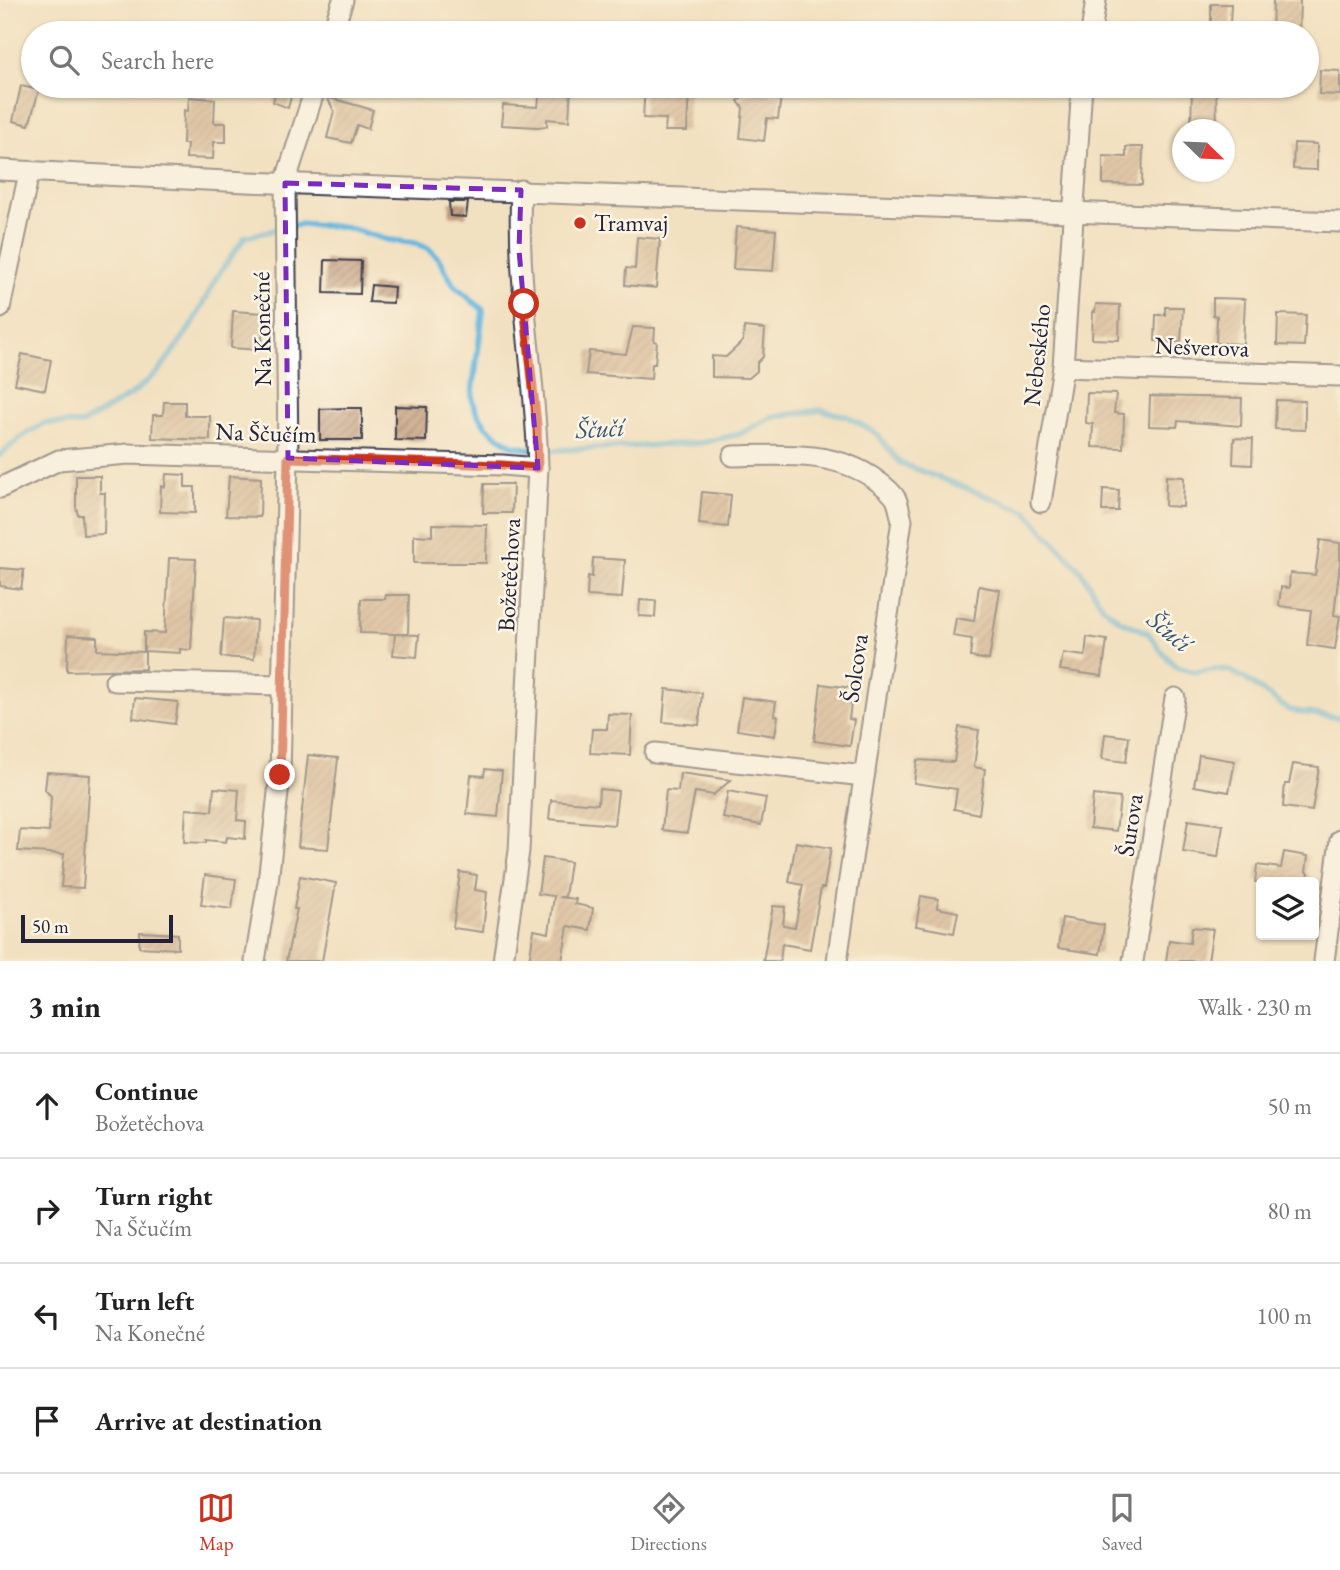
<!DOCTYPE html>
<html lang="en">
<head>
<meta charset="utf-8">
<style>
	:root { --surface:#fff; --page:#f2f2f2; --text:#222; --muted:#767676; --line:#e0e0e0; --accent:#c8321e }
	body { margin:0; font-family:"EB Garamond",serif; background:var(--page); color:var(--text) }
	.controls { position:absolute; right:21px; bottom:21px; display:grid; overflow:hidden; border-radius:7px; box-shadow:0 2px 5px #0004 }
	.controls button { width:63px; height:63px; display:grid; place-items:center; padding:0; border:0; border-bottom:2px solid var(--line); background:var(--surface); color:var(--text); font:35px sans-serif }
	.compass { position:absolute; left:1172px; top:119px; width:63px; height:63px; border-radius:50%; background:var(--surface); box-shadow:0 2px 5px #0004; rotate:113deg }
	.scale { position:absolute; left:21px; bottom:18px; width:152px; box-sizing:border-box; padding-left:7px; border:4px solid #22223b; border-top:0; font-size:19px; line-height:24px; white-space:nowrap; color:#22223b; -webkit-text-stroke:5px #fcf5e5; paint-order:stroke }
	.stop { position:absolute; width:21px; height:21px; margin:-16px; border:5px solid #c8321e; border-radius:50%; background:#fff }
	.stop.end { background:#c8321e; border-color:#fff; box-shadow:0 2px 7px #0008 }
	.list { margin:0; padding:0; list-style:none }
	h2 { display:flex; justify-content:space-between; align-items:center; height:91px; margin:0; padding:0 28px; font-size:30px }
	h2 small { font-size:23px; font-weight:400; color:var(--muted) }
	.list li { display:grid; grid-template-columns:46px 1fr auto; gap:21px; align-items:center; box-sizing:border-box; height:105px; padding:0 28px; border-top:2px solid var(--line) }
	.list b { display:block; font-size:26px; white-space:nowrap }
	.list p { margin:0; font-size:23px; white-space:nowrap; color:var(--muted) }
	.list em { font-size:23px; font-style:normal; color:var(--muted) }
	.icon { flex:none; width:38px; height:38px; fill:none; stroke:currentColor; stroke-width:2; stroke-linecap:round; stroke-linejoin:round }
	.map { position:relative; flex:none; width:1340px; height:961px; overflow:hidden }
	.search { position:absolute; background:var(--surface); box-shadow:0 2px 5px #0004; left:21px; right:21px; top:21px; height:77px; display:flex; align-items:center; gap:18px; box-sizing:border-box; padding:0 24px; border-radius:38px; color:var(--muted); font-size:26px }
	.sheet { height:511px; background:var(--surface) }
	nav { display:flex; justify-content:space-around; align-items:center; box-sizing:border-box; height:98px; border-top:2px solid var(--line); background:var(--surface); font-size:19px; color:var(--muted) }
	nav a { display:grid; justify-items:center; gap:4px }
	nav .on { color:var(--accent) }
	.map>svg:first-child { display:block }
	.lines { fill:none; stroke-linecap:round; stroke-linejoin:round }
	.stream { stroke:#62b5de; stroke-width:6 }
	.building { fill:url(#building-hatch) }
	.minor-casing { stroke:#413f4f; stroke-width:23 }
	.minor { stroke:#fff; stroke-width:19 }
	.route { stroke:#c8321e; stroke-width:9 }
	.marked { fill:none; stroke:#7b2cbf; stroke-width:5; stroke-dasharray:14 9; stroke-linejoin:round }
	.poi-dot { fill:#c8321e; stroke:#fcf5e5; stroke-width:2.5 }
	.labels { text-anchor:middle; stroke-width:5; stroke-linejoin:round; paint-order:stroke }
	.poi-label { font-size:24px; fill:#22223b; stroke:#fcf5e5; text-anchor:start }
	.street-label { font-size:24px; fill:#22223b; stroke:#fcf5e5 }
	.water-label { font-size:26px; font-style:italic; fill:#385574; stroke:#fcf5e5 }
</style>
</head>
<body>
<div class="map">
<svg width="1340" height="961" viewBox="0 0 1340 961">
	<defs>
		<pattern id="building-hatch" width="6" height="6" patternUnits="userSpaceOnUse" patternTransform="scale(1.75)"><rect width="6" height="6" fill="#c7a383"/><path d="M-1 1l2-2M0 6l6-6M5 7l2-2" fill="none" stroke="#a1846c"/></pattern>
	</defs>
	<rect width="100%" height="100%" fill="#fcf5e5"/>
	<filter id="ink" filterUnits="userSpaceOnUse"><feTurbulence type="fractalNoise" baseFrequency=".0143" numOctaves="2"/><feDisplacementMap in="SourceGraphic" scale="14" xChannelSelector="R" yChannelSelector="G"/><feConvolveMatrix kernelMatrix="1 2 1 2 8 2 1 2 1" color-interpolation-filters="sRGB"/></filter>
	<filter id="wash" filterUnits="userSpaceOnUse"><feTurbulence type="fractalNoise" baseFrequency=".00686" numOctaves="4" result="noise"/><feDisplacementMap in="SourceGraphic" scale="28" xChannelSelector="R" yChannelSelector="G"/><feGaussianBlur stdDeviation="1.57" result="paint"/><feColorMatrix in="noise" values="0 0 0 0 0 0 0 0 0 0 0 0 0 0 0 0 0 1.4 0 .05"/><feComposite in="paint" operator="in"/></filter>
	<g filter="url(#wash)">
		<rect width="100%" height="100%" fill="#f2e1c1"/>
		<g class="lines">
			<polyline class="stream" points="0,455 21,437 45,423 82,424 132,394 159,371 192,325 218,275 245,237 300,224 345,227 388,240 414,243 428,248 438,258 454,285 483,310 472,397 476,411 486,426 498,436 512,445 539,451 700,443 740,434 772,417 821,410 846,416 876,433 900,463 1026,511 1081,571 1103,607 1121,621 1148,633 1162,652 1176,667 1195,672 1216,669 1228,670 1244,678 1289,710 1340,718"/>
		</g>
		<g id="blocks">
			<g class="building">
				<polygon points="1273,0 1300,0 1299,33 1272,33"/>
				<polygon points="1211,4 1231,4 1230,24 1211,23"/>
				<polygon points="1320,70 1340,71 1340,95 1319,94"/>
				<polygon points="21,86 39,90 29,125 13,121"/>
				<polygon points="277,86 294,86 288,108 273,102"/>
				<polygon points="540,86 571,86 569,121 547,119 547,126 538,127 501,125 503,105 538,107"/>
				<polygon points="645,86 689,86 687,131 665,131 666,119 643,118"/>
				<polygon points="1192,86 1216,86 1217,130 1191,130"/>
				<polygon points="750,92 781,95 778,119 767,118 764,141 740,138 743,108 738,101"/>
				<polygon points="189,97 215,99 214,123 226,123 226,142 214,142 213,159 186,158 187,144 183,144 184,110 188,111"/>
				<polygon points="327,97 373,110 368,129 357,125 351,143 327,138 334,111"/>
				<polygon points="1294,143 1317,144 1317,170 1293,169"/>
				<polygon points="1126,147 1143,147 1142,185 1103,184 1103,156 1126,157"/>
				<polygon points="449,202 468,202 466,217 450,216"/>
				<polygon points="736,227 776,230 773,271 733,269"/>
				<polygon points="637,237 660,239 656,288 625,285 626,268 635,269"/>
				<polygon points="325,260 361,261 360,294 324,293"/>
				<polygon points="371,285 394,287 393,303 369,302"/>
				<polygon points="1213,298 1245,299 1243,344 1216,343 1217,316 1213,315"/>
				<polygon points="1096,304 1120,305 1119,340 1092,339 1093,311 1095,312"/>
				<polygon points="1165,307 1183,307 1181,342 1155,341 1156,315 1165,315"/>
				<polygon points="233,311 263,313 262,350 231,348"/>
				<polygon points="1278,314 1306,315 1304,346 1277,345"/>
				<polygon points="633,327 655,328 654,341 657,342 655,364 652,364 651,379 586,374 589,351 626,354"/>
				<polygon points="744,327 765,329 763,357 757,363 757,371 749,378 712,377 712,356 726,357 743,341"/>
				<polygon points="22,354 51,360 45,390 15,384"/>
				<polygon points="1087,393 1116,394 1114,413 1124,414 1123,448 1092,447 1093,424 1086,423"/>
				<polygon points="1150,396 1242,398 1241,426 1178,421 1177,427 1149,426"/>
				<polygon points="1276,400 1305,401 1305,430 1275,429"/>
				<polygon points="164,402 185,402 185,416 210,416 210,440 152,438 153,415 163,415"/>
				<polygon points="395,406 427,407 426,441 395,440"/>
				<polygon points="347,408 362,408 362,440 320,440 320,409"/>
				<polygon points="1234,438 1253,439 1252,465 1233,464"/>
				<polygon points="166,474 185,475 185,487 195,487 195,513 160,512 161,486 165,487"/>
				<polygon points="76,476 100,476 100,493 105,493 104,534 83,535 82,515 78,515 76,507"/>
				<polygon points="229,476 261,478 260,517 226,516"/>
				<polygon points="1166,476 1184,477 1183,507 1165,506"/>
				<polygon points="484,484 513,484 512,513 483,513"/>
				<polygon points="1103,489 1119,490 1118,511 1102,511"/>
				<polygon points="702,492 731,495 728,527 699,524"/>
				<polygon points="432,524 487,525 486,563 414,563 414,535 432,536"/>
				<polygon points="1320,540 1340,543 1340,563 1334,615 1340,616 1335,649 1307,645 1311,610 1279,606 1281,587 1289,588 1290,573 1315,575"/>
				<polygon points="169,558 196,559 191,650 180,649 180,653 144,651 144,632 165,633"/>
				<polygon points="593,558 625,560 622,598 587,596 588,576 592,577"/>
				<polygon points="0,568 24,570 21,589 0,586"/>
				<polygon points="979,586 1000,590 989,660 970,657 972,639 953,636 956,618 974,621"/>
				<polygon points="386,595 409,595 408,634 396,634 419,635 417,657 393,655 395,634 360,633 361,599 385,599"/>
				<polygon points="640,600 656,601 655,617 639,616"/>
				<polygon points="224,618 256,620 254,659 221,657"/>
				<polygon points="68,635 97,637 97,650 145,652 145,669 67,671"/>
				<polygon points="1087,637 1107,640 1102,676 1060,670 1063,653 1085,656"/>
				<polygon points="821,684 853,688 849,719 854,720 850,746 814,741"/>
				<polygon points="666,689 702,693 699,725 663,722"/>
				<polygon points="742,697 776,702 774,715 778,716 775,736 737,730"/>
				<polygon points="135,698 178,702 175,724 133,718"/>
				<polygon points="608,714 632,715 630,755 590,753 592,729 607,729"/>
				<polygon points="959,727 979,730 974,767 985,769 979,814 954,809 957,789 914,783 917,760 954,762"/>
				<polygon points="1105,734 1129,737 1126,762 1102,759"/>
				<polygon points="308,755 338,758 328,849 298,847"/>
				<polygon points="1199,755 1235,761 1229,792 1194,786"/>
				<polygon points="1293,764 1319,767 1312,811 1283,807 1285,784 1289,784"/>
				<polygon points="485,769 502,771 498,817 467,814 471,775 484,776"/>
				<polygon points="47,772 90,775 83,888 61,887 64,854 18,851 20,830 49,832 51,796 45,790"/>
				<polygon points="680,773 731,780 713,795 695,792 687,833 662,830 666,790 678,791"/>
				<polygon points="214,788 239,790 237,820 246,821 245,839 227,837 226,842 206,840 206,843 184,842 186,809 212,811"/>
				<polygon points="599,789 618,791 614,825 549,819 551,800 598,804"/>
				<polygon points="728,791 766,798 761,825 723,818"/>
				<polygon points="1093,795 1120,798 1116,831 1090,828"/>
				<polygon points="1188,820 1223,825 1218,857 1183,852"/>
				<polygon points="796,842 831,848 824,888 821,888 810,949 782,944 780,961 763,961 773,906 785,907 783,925 795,927 803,885 789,882"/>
				<polygon points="1284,852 1308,856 1306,872 1309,873 1308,882 1255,882 1257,865 1281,868"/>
				<polygon points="543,858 570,862 565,897 559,897 576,899 575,904 593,908 590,930 568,926 562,961 529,961 534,930 549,933 554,896 538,894"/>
				<polygon points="460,872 477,875 475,890 487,892 483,932 453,928"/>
				<polygon points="205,875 236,879 232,909 201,905"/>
				<polygon points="300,876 336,883 322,961 286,961 297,909 294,909"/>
				<polygon points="921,896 938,899 937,908 958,912 954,933 916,926"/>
				<polygon points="1062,918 1104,925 1100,954 1058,948"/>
				<polygon points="1192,927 1213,929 1208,961 1166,961 1169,940 1190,943"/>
				<polygon points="140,932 178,934 178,949 139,947"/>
			</g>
		</g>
	</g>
	<g filter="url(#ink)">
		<use href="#blocks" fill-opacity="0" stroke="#413f4f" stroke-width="2"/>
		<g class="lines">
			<defs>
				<g id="minor">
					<polyline points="332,33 343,0"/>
					<polyline points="1091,33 1096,0"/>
					<polyline points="0,170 247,182 1340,222"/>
					<polyline points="0,308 29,173"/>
					<polyline points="1063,367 1340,376"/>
					<path d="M733 456C782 455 835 450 876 480 883 485 892 492 896 499 899 505 900 514 902 520L837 961"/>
					<polyline points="0,488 59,460 128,454 502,465 538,468"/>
					<polyline points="1041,502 1063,367 1082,86"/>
					<polyline points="115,681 282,685"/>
					<polyline points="655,753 864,776"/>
					<polyline points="255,961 268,882 280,775 288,458 285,183 316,86"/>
					<path d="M503 961 519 851 538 468C536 375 516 284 521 190"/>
					<polyline points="1133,961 1175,698"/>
					<polyline points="1324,961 1340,840"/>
				</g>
			</defs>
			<use href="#minor" class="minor-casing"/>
			<use href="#minor" class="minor"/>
		</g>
	</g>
	<g class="lines" filter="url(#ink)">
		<polyline class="route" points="280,775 288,458 502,465 538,468 537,425 524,304"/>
	</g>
	<path d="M0 0H1340V961H0ZM285 183 521 190 519 250 538 468 288 458Z" fill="#f2e1c1" fill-opacity=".55" fill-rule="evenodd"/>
	<path class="marked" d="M285 183 521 190 519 250 538 468 288 458Z"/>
	<circle class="poi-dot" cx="580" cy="223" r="7"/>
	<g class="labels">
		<g class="poi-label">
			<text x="594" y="231">Tramvaj</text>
		</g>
		<g class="street-label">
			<text transform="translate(262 329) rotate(-91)" y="8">Na Konečné</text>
			<text transform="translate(1202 347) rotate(2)" y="8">Nešverova</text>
			<text transform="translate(1037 355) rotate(-84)" y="8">Nebeského</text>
			<text transform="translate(266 433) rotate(2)" y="8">Na Ščučím</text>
			<text transform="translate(509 575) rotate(-87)" y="8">Božetěchova</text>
			<text transform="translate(855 668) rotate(-82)" y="8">Šolcova</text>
			<text transform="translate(1130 825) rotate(-81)" y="8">Šurova</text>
		</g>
		<g class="water-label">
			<text transform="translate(600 428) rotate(-3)" y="9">Ščučí</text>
			<text transform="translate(1170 631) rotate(40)" y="9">Ščučí</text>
		</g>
	</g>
</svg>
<div class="controls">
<button><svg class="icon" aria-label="layers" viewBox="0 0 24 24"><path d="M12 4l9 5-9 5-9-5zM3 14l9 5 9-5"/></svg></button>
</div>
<svg class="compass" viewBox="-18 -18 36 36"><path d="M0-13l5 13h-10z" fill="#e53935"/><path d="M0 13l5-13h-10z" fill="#767676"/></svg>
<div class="scale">50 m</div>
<div class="stop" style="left:524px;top:304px"></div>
<div class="stop end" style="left:280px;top:775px"></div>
<div class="search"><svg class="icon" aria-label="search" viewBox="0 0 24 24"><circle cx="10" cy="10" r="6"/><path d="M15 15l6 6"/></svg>Search here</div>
</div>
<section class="sheet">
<h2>3 min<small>Walk · 230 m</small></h2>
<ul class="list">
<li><svg class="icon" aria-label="ahead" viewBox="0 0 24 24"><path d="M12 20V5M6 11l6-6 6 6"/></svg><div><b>Continue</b><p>Božetěchova</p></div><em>50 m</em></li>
<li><svg class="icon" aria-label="right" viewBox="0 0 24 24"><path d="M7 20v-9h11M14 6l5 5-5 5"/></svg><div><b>Turn right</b><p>Na Ščučím</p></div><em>80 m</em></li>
<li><svg class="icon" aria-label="left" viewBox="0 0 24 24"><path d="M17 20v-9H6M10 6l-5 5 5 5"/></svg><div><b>Turn left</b><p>Na Konečné</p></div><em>100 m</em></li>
<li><svg class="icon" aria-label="arrive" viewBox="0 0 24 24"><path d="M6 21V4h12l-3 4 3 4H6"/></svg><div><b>Arrive at destination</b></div></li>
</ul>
</section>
<nav>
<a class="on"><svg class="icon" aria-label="map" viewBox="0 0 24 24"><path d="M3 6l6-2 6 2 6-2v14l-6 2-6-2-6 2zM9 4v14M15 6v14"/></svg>Map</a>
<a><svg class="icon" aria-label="directions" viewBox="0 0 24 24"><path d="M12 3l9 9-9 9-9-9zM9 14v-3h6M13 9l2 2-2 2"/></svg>Directions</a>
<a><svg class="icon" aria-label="saved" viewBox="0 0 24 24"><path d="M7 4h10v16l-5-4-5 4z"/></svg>Saved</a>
</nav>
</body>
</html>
